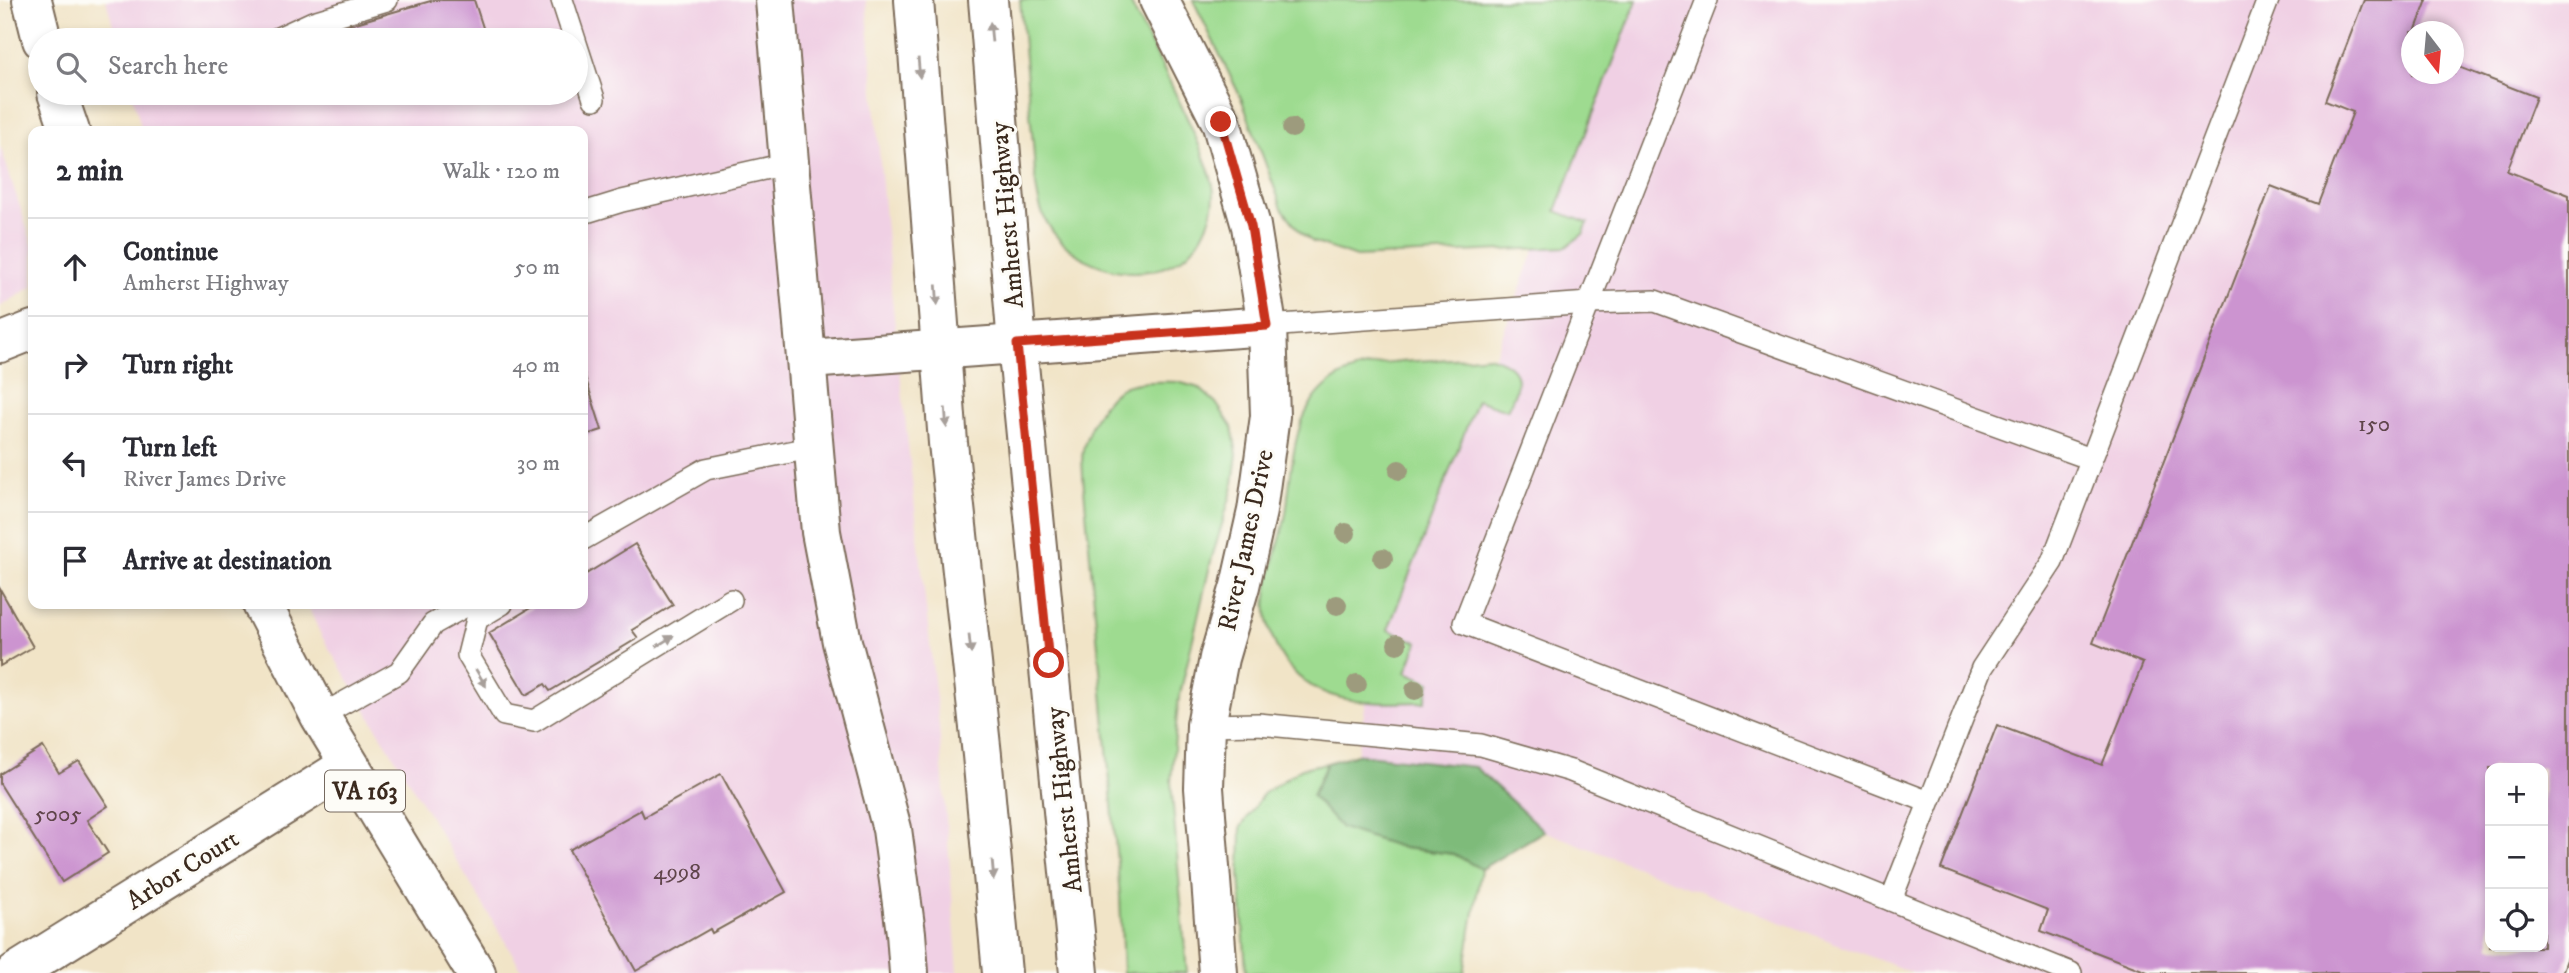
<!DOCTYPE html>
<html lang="en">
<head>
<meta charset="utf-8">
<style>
	:root { --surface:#fff; --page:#f2f2f3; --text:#2b2b33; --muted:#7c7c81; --line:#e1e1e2 }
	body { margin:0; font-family:"IM FELL DW Pica",serif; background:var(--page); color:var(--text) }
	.controls { position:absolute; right:21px; bottom:21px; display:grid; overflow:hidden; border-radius:14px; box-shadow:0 4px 10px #0003 }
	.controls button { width:63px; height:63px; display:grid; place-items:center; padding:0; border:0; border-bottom:2px solid var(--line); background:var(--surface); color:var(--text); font:35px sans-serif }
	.compass { position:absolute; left:2401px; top:21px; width:63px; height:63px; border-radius:50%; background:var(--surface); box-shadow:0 4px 10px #0003; rotate:164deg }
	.stop { position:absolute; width:21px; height:21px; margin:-16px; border:5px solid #c8321e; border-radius:50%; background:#fff }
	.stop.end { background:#c8321e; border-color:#fff; box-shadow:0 2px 7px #0008 }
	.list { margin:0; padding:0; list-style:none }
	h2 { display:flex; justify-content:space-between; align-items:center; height:91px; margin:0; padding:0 28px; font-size:30px }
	h2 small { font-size:23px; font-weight:400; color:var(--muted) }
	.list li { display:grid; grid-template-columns:46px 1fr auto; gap:21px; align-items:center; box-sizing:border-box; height:98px; padding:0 28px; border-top:2px solid var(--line) }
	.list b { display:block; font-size:26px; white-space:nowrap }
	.list p { margin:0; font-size:23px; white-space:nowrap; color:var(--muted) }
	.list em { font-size:23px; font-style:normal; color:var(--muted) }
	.icon { flex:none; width:38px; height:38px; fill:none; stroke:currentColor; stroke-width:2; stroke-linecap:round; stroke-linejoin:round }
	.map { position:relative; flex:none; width:2569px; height:973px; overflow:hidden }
	.search { position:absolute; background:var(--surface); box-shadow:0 4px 10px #0003; left:28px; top:28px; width:560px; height:77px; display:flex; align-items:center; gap:18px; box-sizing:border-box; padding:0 24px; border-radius:38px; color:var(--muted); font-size:26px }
	.panel { position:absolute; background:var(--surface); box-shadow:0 4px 10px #0003; left:28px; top:126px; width:560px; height:483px; border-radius:14px }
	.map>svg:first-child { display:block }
	.built { fill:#f0d0e4; fill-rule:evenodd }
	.green { fill:#9edb90; stroke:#6c8257; stroke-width:2 }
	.forest { fill:#7ebb7a; stroke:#5c724c; stroke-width:2 }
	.building { fill:#cc94d0; fill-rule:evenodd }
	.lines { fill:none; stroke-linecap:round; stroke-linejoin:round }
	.lane-casing { stroke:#7b6b59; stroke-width:24 }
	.street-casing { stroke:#7b6b59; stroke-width:42 }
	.primary-casing { stroke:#7b6b59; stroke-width:42 }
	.highway-casing { stroke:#7b6b59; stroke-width:42 }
	.lane { stroke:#fff; stroke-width:21 }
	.street { stroke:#fff; stroke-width:38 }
	.primary { stroke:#fff; stroke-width:38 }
	.highway { stroke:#fff; stroke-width:38 }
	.tree { fill:#9d9b7d }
	.oneway { fill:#a79f9a }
	.route { stroke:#c8321e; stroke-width:9 }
	.labels { text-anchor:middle; stroke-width:6; stroke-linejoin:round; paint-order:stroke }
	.number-label { font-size:23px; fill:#5f444a }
	.shield { fill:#fdfcf7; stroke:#75695f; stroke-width:2 }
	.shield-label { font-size:24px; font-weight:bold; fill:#3b2a1e }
	.street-label { font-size:26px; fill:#3b2a1e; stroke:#fdfcf7 }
</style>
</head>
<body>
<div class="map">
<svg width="2569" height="973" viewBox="0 0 2569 973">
	<rect width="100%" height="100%" fill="#fdfcf7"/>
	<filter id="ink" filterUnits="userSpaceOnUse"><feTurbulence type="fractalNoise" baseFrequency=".0143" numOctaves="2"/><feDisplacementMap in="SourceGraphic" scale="14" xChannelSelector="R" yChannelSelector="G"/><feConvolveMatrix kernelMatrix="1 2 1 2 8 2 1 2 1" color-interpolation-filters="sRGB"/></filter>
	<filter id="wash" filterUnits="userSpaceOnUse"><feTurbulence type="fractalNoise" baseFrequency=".00686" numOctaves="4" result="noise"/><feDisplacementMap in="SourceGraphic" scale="28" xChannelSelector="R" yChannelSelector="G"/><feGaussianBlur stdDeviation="1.57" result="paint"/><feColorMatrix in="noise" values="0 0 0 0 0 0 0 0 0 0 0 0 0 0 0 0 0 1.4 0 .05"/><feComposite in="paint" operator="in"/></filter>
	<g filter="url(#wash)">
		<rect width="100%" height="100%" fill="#f1e4c7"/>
		<g class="built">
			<polygon points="106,0 866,0 892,299 939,726 958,973 524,973 321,635 307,604 583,604 583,131 142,131 132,93 576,93 576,40 117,40"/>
			<path d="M1629 0H2569V973H1913L1544 831 1475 767 1357 754 1378 631 1467 411 1495 355ZM2412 32H2454V74H2412ZM2490 768H2543V947H2490Z"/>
			<polygon points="0,145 33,247 33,286 0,307"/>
		</g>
		<g class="green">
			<path d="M1020 0H1129C1151 46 1176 91 1196 138 1203 155 1213 176 1214 194 1214 206 1211 219 1205 230 1174 295 1077 279 1046 221 1034 199 1035 167 1033 143 1028 95 1024 48 1020 0Z"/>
			<polygon points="1193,0 1637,0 1556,211 1588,223 1583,234 1566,247 1356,257 1313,242 1302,234 1282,208 1241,98"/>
			<path d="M1487 356C1522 365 1523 381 1507 410L1477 400 1388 630 1418 642 1406 672 1430 682 1425 702C1369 704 1310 707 1279 652 1269 634 1265 617 1267 596 1269 568 1282 541 1286 513 1293 467 1290 413 1331 382 1367 355 1442 363 1487 356Z"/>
			<path d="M1178 382 1199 388 1216 403 1232 427 1237 454 1232 491 1211 561 1178 703 1171 782 1187 973H1123L1120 896 1083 477C1083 469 1081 459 1083 450 1088 429 1102 397 1123 387 1139 380 1161 382 1178 382Z"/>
			<polygon points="1327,763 1312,796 1403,848 1454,854 1481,869 1464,973 1246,973 1240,873 1241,827 1263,794 1302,768"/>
		</g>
		<polygon class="forest" points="1357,754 1475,767 1544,831 1481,869 1454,854 1403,848 1341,828 1312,796 1327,763"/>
		<g id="blocks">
			<g class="building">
				<polygon points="434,0 474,0 487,40 343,40 339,28"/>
				<path d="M2364 0H2427L2415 32H2412L2408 48 2412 49V74H2454V65L2536 97 2507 171 2569 195V954L2562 973H2150L2041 931 2048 910 1941 869 1997 725 2102 765 2143 663 2093 643 2271 186 2318 204 2353 112 2325 101ZM2490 768H2543V947H2490Z"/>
				<polygon points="583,370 602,430 583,436"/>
				<polygon points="635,544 673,605 632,630 638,638 550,691 545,684 526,695 489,633 537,604 583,604 583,576"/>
				<polygon points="0,589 33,647 0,666"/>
				<polygon points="43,747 59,773 79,761 108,806 87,820 108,853 62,882 0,784 0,774"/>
				<polygon points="721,774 786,892 712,933 710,929 636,971 569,850 641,810 644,817"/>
			</g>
		</g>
	</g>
	<g filter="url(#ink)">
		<use href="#blocks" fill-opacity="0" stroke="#7b6b59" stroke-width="2"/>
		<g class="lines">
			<defs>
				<g id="lane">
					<polyline points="562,0 594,99"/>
					<polyline points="1707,0 1464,623 1929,802"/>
					<polyline points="274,40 313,22 387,0"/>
					<polyline points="583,213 622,201 790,163"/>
					<polyline points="1267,326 1589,303 1655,301 2091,459"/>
					<polyline points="583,539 706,469 815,447"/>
					<polyline points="502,604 477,619 468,655 504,715 534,721 731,600"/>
					<polyline points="320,716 399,672 433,624 469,604"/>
					<polyline points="1206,725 1258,724 1481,745 1571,771 2071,973"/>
					<polyline points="1891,900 1982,668 2052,562 2268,0"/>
				</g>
				<g id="street">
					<polyline points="775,0 821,532 842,642 892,829 906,933 909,973"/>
					<polyline points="1159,0 1221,122 1251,226 1267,326 1270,416 1257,511 1240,586 1219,658 1206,725 1204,788 1218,973"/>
					<polyline points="0,343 33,330"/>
					<polyline points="808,359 1267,326"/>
					<polyline points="15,973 349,765"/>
				</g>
				<g id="primary">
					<polyline points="32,0 42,40"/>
					<polyline points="57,93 70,131"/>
					<polyline points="1017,344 1079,973"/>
					<polyline points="941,350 948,443 982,755 1002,973"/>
					<polyline points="262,604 320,716 476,973"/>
				</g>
				<g id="highway">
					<polyline points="914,0 941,350"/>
					<polyline points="988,0 1017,344"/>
				</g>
			</defs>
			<use href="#lane" class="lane-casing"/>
			<use href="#street" class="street-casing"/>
			<use href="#primary" class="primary-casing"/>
			<use href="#highway" class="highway-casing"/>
			<use href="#lane" class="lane"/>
			<use href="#street" class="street"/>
			<use href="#primary" class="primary"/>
			<use href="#highway" class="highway"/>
		</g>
		<g class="tree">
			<circle cx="1292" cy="128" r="10"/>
			<circle cx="1399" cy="470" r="10"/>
			<circle cx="1346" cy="533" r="10"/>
			<circle cx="1383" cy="558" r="10"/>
			<circle cx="1337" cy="605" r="10"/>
			<circle cx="1397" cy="644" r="10"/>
			<circle cx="1357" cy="684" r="10"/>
			<circle cx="1415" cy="690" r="10"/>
		</g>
		<defs><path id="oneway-solid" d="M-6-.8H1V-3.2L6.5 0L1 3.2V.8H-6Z" transform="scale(1.75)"/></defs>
		<g class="oneway">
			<use href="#oneway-solid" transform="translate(991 32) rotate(-95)"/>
			<use href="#oneway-solid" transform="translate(919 68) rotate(85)"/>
			<use href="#oneway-solid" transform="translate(937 295) rotate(86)"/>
			<use href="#oneway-solid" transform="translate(946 418) rotate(86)"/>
			<use href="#oneway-solid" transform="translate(665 641) rotate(-32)"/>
			<use href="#oneway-solid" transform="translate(970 644) rotate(84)"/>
			<use href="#oneway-solid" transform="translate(481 678) rotate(59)"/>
			<use href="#oneway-solid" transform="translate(993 870) rotate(85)"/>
		</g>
	</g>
	<g class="lines" filter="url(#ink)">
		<polyline class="route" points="1049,663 1017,344 1267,326 1251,226 1221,122"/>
	</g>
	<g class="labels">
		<g class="number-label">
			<text x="2374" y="431">150</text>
			<text x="58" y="821">5005</text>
			<text x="677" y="879">4998</text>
		</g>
		<rect class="shield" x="325" y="770.5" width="80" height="41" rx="5"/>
		<g class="shield-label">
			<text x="365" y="799">VA 163</text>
		</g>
		<g class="street-label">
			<text transform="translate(1006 215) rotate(-95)" y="9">Amherst Highway</text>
			<text transform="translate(1245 540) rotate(-78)" y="9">River James Drive</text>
			<text transform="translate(1063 800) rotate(-96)" y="9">Amherst Highway</text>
			<text transform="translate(182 869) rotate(-32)" y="9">Arbor Court</text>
		</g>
	</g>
</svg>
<div class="controls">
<button>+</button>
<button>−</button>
<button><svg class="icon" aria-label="locate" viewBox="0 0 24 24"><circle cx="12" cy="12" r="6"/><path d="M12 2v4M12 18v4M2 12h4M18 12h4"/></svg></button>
</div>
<svg class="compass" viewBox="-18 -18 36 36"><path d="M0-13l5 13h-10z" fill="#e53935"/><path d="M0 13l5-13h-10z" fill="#7c7c81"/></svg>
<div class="stop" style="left:1049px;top:663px"></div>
<div class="stop end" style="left:1221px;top:122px"></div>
<div class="search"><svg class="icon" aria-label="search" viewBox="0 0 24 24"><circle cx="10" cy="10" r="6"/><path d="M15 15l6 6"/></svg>Search here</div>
<section class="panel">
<h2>2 min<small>Walk · 120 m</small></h2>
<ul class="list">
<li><svg class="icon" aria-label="ahead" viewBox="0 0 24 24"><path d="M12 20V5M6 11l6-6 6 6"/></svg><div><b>Continue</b><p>Amherst Highway</p></div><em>50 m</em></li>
<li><svg class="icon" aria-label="right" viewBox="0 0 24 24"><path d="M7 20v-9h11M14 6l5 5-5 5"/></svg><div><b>Turn right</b></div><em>40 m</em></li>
<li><svg class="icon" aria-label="left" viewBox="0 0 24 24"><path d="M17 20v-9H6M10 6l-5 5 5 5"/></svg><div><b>Turn left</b><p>River James Drive</p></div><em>30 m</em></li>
<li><svg class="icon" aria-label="arrive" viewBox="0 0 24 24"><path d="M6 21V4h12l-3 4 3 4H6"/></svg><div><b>Arrive at destination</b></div></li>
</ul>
</section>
</div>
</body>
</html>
